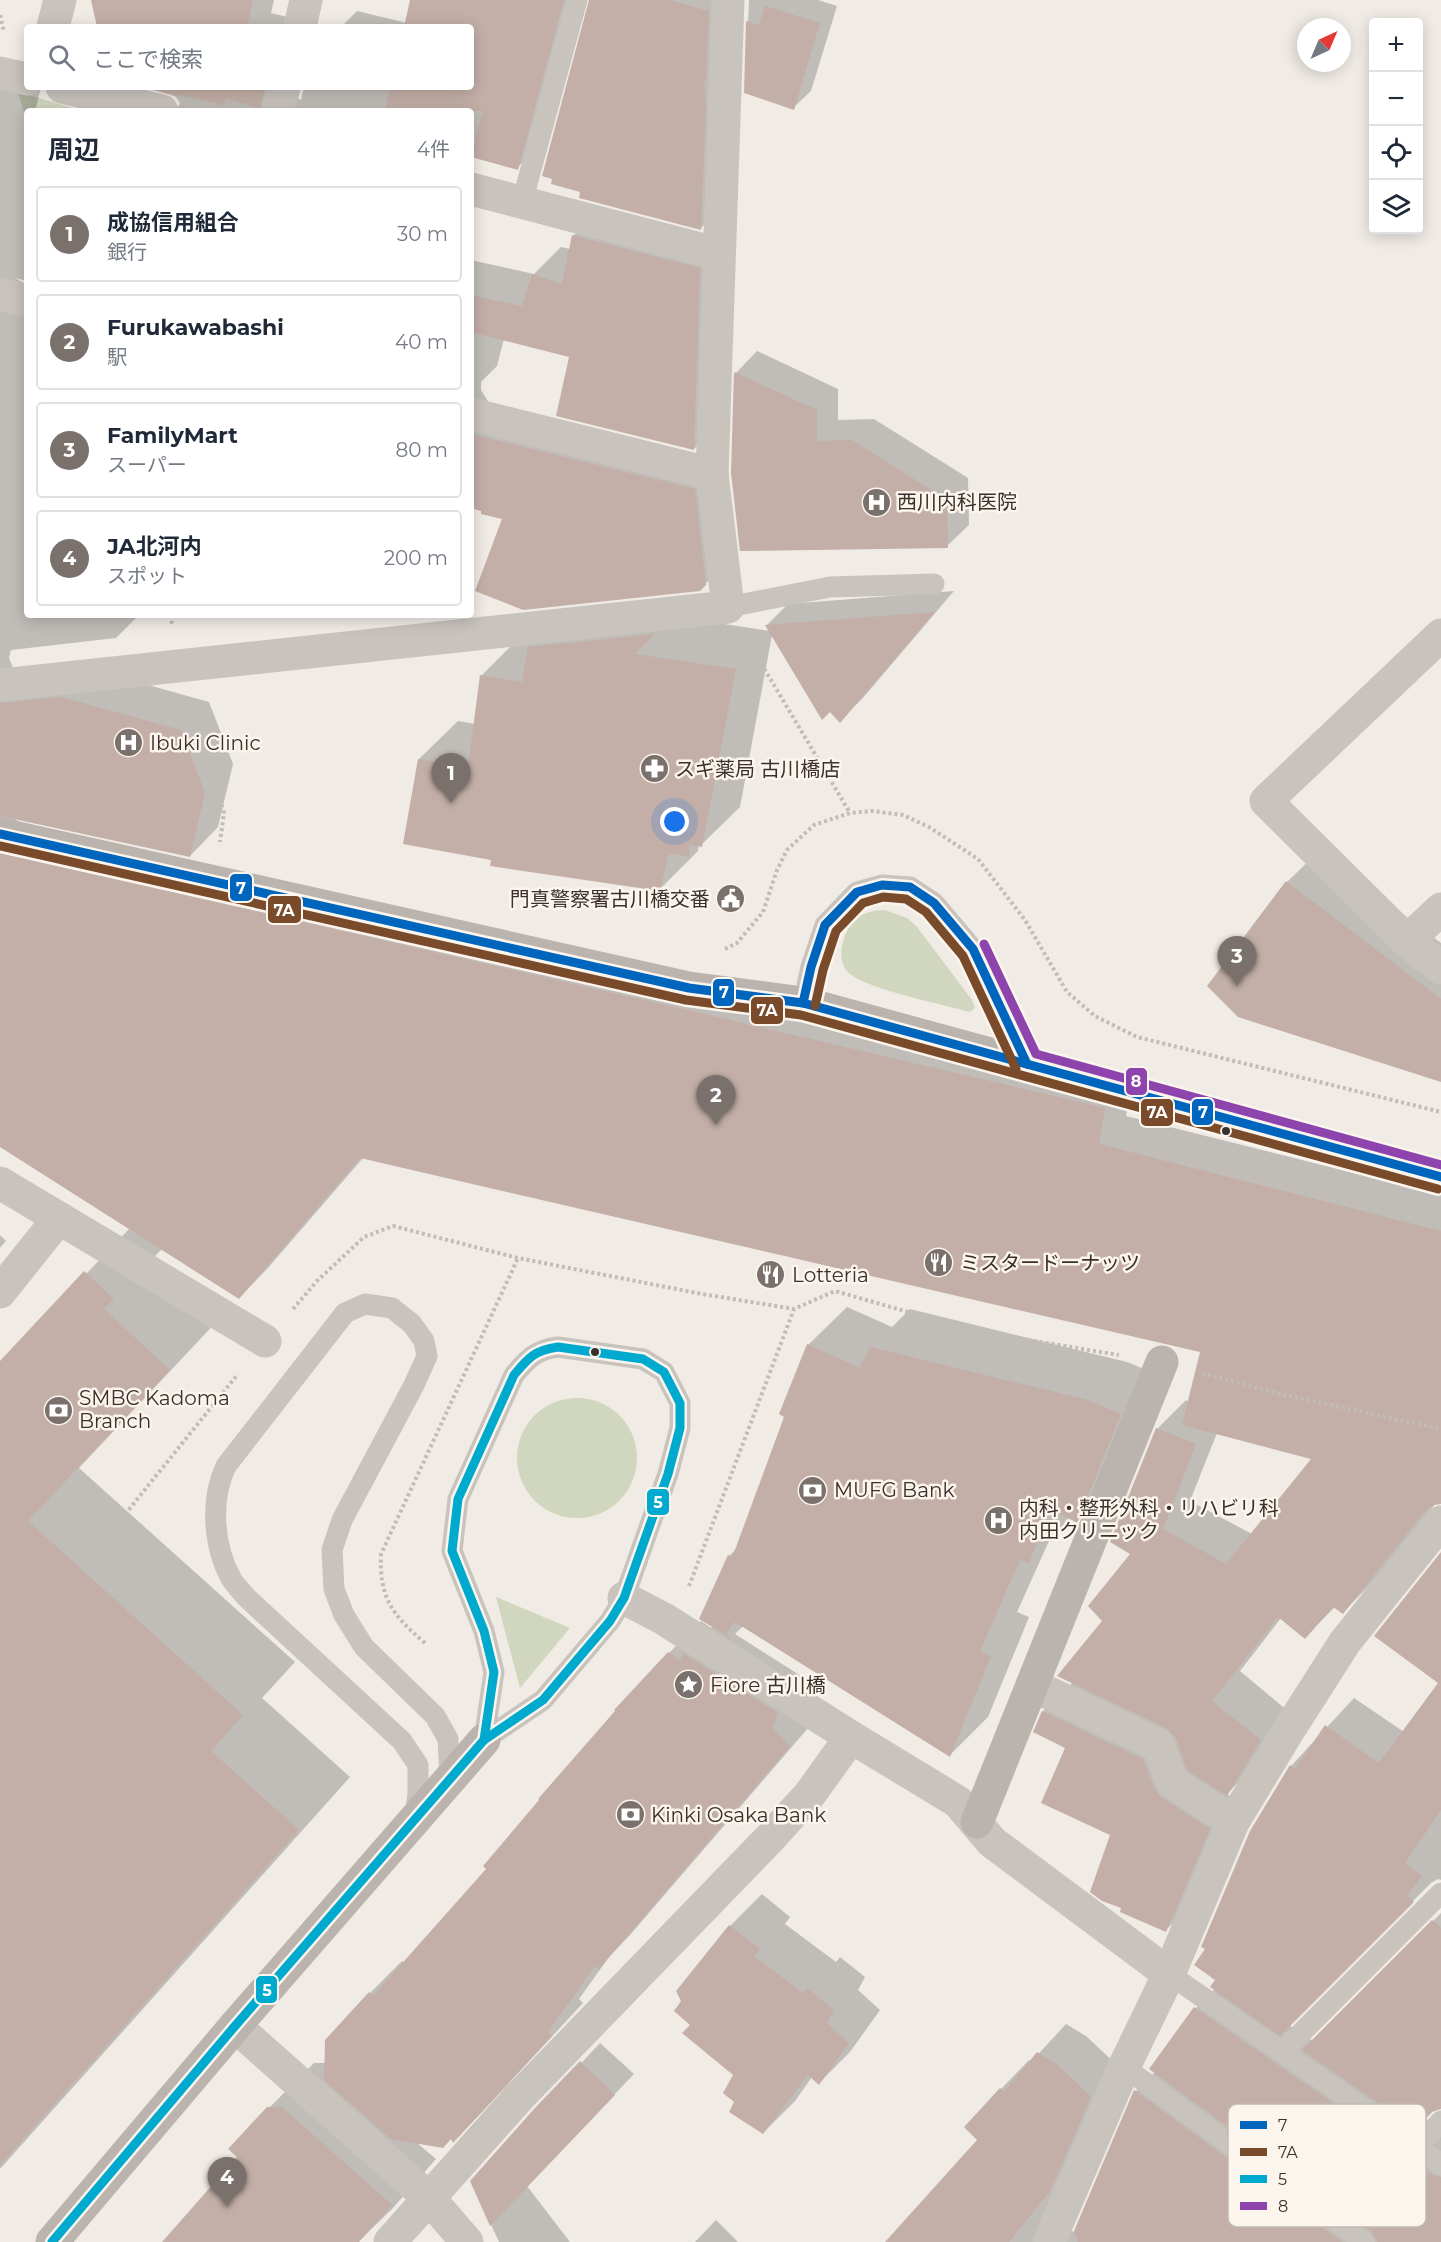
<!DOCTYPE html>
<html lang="ja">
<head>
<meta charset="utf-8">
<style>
	:root { --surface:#fff; --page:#f2f2f3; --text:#1f2937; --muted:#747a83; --line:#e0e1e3; --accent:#7a716c }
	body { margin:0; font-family:Montserrat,"Noto Sans JP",sans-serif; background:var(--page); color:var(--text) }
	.controls { position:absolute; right:18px; top:18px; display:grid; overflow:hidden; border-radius:6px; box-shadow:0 3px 15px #0003 }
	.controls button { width:54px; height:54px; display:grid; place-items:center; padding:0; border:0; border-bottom:2px solid var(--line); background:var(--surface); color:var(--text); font:30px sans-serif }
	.compass { position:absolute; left:1297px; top:18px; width:54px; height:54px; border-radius:50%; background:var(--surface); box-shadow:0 3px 15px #0003; rotate:44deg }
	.you { position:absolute; left:675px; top:822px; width:21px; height:21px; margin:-15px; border:4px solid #fff; border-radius:50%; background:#1a73e8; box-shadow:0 0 0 9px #1a73e833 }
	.badge { display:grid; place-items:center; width:39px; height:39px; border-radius:50%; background:var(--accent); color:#fff; font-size:20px; font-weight:700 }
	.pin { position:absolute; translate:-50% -50px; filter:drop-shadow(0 2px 3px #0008) }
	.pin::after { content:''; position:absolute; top:32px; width:21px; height:18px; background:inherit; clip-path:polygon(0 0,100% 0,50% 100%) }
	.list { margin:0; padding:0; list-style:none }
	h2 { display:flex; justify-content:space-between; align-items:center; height:78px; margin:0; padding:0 24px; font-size:26px }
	h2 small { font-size:20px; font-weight:400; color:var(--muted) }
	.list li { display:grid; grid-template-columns:39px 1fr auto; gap:18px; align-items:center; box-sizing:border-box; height:96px; margin:0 12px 12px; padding:0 12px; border:2px solid var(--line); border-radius:6px }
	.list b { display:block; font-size:22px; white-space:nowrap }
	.list p { margin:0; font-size:20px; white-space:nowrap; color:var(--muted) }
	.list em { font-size:20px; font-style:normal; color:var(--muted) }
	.icon { flex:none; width:33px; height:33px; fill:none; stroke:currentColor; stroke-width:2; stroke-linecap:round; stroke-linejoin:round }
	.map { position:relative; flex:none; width:1441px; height:2242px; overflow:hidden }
	.search { position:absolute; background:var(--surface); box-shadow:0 3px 15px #0003; left:24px; top:24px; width:450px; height:66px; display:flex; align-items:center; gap:15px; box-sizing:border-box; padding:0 21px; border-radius:6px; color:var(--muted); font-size:22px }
	.panel { position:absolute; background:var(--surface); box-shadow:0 3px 15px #0003; left:24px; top:108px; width:450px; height:510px; border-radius:6px }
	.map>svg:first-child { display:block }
	.green { fill:#d1d6bf }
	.shadow { fill:#0003; fill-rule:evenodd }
	.building { fill:#c3afa7 }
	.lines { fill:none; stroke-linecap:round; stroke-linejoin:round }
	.path { stroke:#c2bbb6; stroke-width:4; stroke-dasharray:3 3; stroke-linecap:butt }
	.lane { stroke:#c9c3be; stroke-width:21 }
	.street { stroke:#c9c3be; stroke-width:33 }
	.secondary { stroke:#bab3ae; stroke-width:33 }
	.bus-1-casing { stroke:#fbf5ee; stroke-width:14 }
	.bus-2-casing { stroke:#fbf5ee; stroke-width:14 }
	.bus-3-casing { stroke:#fbf5ee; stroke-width:14 }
	.bus-4-casing { stroke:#fbf5ee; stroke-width:14 }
	.bus-1 { stroke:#0065bd; stroke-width:9 }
	.bus-2 { stroke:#7a4b2a; stroke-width:9 }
	.bus-3 { stroke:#00a9ce; stroke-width:9 }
	.bus-4 { stroke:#8e44ad; stroke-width:9 }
	.bus-dot { fill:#3b302b; stroke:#fbf5ee; stroke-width:2 }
	.labels { text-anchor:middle; stroke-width:5; stroke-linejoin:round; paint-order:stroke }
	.poi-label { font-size:20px; fill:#3b302b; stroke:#fbf5ee; text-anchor:start }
	.key { fill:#fbf5ee; stroke:#c1bab4; stroke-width:1.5 }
	.key-label { font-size:16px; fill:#3b302b }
	.line-badge { stroke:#fbf5ee; stroke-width:2 }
	.badge-label { font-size:16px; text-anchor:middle; font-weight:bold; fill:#fff }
</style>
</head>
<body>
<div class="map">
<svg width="1441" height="2242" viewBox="0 0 1441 2242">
	<rect width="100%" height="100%" fill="#f0ebe5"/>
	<g class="green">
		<polygon points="18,92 84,111 27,111 27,124"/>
		<path d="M885 910 907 918 917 927 972 1000 975 1008 970 1012C942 1004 870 990 850 974 837 963 841 943 847 931 857 914 867 911 885 910Z"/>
		<circle cx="577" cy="1458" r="60"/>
		<polygon points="496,1597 570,1628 520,1688"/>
	</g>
	<g class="shadow">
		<polygon points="93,0 274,0 271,13 329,27 99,27"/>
		<polygon points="412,0 584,0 546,139 517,168 471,155 471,111 173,111 180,104 176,97 167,92 149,87 288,87 294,97 301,100 304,87 471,87 471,27 341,27 357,11 407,23"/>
		<polygon points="590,0 736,0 729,200 701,228"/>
		<polygon points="749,0 818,0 837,6 811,91 793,108 745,92"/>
		<path d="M0 63 41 87 36 108 53 111H27V281L15 278 27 285V615H139L116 638 11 650 9 658 13 668 91 669 209 702 233 764 218 827 190 856 14 816 16 820 25 824 1133 1080 1126 1116 1441 1195V1502L1436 1503 1371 1584 1343 1612 1335 1607 1305 1637 1281 1618 1240 1671 1288 1711 1255 1765 1227 1794 1237 1800 1194 1902 1166 1930 1112 1835 1067 1748 1035 1731 1043 1711 1073 1682 1104 1621 1133 1554 1157 1429 1186 1400 1189 1402 1202 1351 363 1158 267 1269 239 1298 162 1249 155 1256 221 1317 79 1468 295 1662 262 1698 350 1777 0 2169V1364L130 1228 0 1145ZM1217 1433 1314 1458 1252 1534 1190 1501Z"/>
		<polygon points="602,207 728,240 722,420 694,449 571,356 504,339 497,366 481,382 481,390 489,403 723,461 734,555 699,590 471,506 471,260 534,274 561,247 570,249 573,236"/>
		<polygon points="757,351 838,389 838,420 874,419 968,478 969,525 947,546 732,473 736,373"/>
		<polygon points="954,591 862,699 840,720 772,635 740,807 701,845 699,845 698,851 659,890 493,859 419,759 458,721 475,724 482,675 520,637 671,616 770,631 767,625 788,604"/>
		<polygon points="1319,851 1441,943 1441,1080 1287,882"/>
		<polygon points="0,1235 6,1241 0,1248"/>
		<polygon points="847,1307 892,1327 910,1309 1127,1362 1159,1375 1116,1482 1077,1521 1070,1517 1068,1522 1049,1541 1017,1612 1029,1617 988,1717 950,1755 743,1626 735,1634 809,1681 803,1696 821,1713 630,1935 609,1957 579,1999 583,2003 484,2110 453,2141 452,2137 416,2142 436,2159 392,2209 358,2242 164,2242 240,2157 269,2108 314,2063 326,2063 370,1993 402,1961 404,1963 488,1868 669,1653 701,1621 711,1628 713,1626 729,1556 737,1548 786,1416 808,1345"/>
		<polygon points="1441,1554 1441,1880 1438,1879 1431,1883 1289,2025 1313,2041 1441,1913 1441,2107 1436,2108 1425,2118 1441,2130 1441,2242 899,2242 979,2140 1001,2089 1029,2060 1031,2062 1066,2024 1086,2036 1119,2067 1071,2231 1075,2232 1136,2091 1155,2072 1151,2069 1196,2008 1215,1989 1217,1979 1208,1949 1251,1831 1291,1766 1354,1698 1404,1732 1440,1682"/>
		<polygon points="762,1894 790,1917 785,1924 836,1962 840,1957 865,1977 858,1990 880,2010 850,2052 819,2083 812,2077 795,2101 763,2133 736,2101 735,2075 692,2025 677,1991 730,1926"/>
		<polygon points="600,2043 634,2074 527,2186 570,2242 499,2242 471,2181"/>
		<polygon points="716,2220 738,2242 695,2242"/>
	</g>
	<g class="building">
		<polygon points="91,0 253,0 247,27 97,27"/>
		<polygon points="410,0 564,0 518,170 471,157 483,111 385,111 390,87 471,87 471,27 404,27"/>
		<polygon points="589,0 669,0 709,11 706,81 704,81 706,104 701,230 579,198 580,192 551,184 552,179 542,176"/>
		<polygon points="765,6 820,23 794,110 744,93 746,21 759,25"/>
		<polygon points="142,87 265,87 260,108 226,99 224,105 175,94 175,96"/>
		<polygon points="572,235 700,268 694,450 556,416 569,357 471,332 471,295 522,306 532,274 562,284"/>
		<polygon points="734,372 817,410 817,441 852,440 947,500 948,548 740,551 731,473"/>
		<polygon points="471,434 695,489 706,585 700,591 523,610 475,591 502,519 481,514 481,511 471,508"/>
		<polygon points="935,612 840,723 830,712 822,720 765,625"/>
		<polygon points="655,634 635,654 736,669 702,847 689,844 689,857 669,853 660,891 490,866 491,860 403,844 418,759 468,767 480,675 522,682 528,647"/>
		<polygon points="61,697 181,730 205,793 190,857 0,816 0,703"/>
		<polygon points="0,853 696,1012 1105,1108 1099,1144 1441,1231 1441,1504 1434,1505 1426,1510 1343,1614 1333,1607 1305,1639 1278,1617 1212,1701 1261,1740 1227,1796 1187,1770 1176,1738 1166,1728 1057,1676 1102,1621 1088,1606 1130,1554 1110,1542 1156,1428 1196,1444 1163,1529 1226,1564 1311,1459 1182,1425 1200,1352 360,1158 239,1299 0,1147"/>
		<polygon points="1286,881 1441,999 1441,1082 1238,1017 1207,986"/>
		<polygon points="84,1271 114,1299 104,1309 170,1370 28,1521 243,1715 211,1751 299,1830 0,2165 0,1361"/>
		<polygon points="807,1344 860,1368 870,1347 1088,1400 1121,1414 1077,1523 1051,1508 1029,1563 1020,1560 980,1651 991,1656 950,1757 735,1622 726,1633 732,1639 699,1619 728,1555 732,1558 784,1417 779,1414"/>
		<polygon points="1441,1552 1441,1810 1405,1863 1422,1876 1407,1895 1414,1902 1280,2036 1210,1987 1215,1980 1194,1965 1205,1949 1201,1947 1250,1831 1290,1765 1295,1769 1325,1725 1379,1763 1438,1683 1374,1636"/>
		<polygon points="668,1652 680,1661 683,1653 778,1713 772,1728 790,1746 599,1969 595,1966 548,2032 552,2036 453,2143 451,2139 443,2148 391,2139 324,2080 325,2040 369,1992 373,1996 486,1869 483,1866 539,1800 538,1799 615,1711 614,1710"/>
		<polygon points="1042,1711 1143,1759 1154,1789 1161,1797 1210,1829 1166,1932 1120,1912 1121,1908 1102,1901 1090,1892 1110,1835 1041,1803 1065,1748 1033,1732"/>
		<polygon points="1432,1920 1441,1928 1441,2109 1432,2112 1416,2129 1302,2050"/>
		<polygon points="729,1925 760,1949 754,1956 803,1993 807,1988 834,2010 827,2023 849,2043 819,2085 808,2075 763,2134 729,2112 734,2102 723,2093 733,2075 682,2033 690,2025 674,2011 681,2001 676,1991"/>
		<polygon points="1194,2007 1407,2154 1433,2175 1441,2177 1441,2242 1377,2242 1372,2232 1149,2069"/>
		<polygon points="1037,2052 1058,2065 1091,2097 1050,2191 1009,2242 885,2242 977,2140 964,2127 1000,2088 1004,2092"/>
		<polygon points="580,2061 615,2095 490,2226 470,2181 534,2109"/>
		<polygon points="1134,2090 1342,2242 1078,2242 1074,2231"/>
		<polygon points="267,2107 282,2107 392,2205 359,2242 162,2242 237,2157 228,2149"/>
	</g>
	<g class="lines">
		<g class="path">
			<polyline points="0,15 4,32"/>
			<polyline points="170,615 172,624"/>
			<polyline points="749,643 850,813"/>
			<polyline points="192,707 224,813 220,842"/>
			<polyline points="725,949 737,943 763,912 777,870 787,850 814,825 850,813 872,811 903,815 929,827 978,859 1025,920 1067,992 1095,1016 1137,1037 1441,1112"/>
			<polyline points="1130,1138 1149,1151 1441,1224"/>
			<polyline points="293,1309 317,1281 364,1237 393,1226 518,1258 702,1294 794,1309 835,1291 974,1331 1119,1355"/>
			<polyline points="1202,1373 1276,1393 1441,1429"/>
			<polyline points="110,1533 238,1374"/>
			<polyline points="689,1586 794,1309"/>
			<path d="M425 1643C393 1616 379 1598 381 1554L518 1258"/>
		</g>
		<g class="lane">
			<polyline points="522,202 577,0"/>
			<polyline points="728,607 830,587 934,584"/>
			<polyline points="803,1003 811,967 825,925 857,892 882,885 910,887 934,903 973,949 1027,1064"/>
			<path d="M558 1347 643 1359 664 1372 680 1403V1428L668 1474 624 1598 610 1621 543 1700 484 1740 494 1672 484 1631 452 1551 458 1499 514 1375C528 1358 536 1350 558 1347Z"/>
			<path d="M415 1817 418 1794V1765L402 1741 247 1598C242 1592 236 1586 232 1580 213 1547 210 1499 226 1466L345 1313 365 1304 392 1308 412 1324 424 1341 427 1356 414 1385 342 1520 332 1550 334 1589 344 1615 364 1647 435 1716 448 1739 450 1779"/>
			<polyline points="1169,1974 1415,2144 1441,2165"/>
			<polyline points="1282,2052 1441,1893"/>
			<polyline points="1124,2067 1364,2242"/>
			<polyline points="1418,2146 1441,2121"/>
		</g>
		<g class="street">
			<polyline points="53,27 60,0"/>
			<polyline points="300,27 306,0"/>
			<polyline points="0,73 27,79"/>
			<polyline points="62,87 162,111"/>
			<polyline points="278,111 284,87"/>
			<polyline points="471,189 719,254"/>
			<polyline points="0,294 27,301"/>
			<polyline points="471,414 712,474"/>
			<polyline points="1441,635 1266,801 1407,941 1441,968"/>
			<polyline points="0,685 728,607 712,474 728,0"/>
			<polyline points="1407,941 1441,909"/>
			<polyline points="0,1183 265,1341"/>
			<polyline points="0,1292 59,1218"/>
			<polyline points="624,1598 664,1619 851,1737 958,1802 992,1842 1169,1974"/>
			<polyline points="1032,1685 1158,1745 1172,1782 1233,1822"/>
			<polyline points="235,2026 429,2198 467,2242"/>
			<polyline points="390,2242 520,2096 771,1837 810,1794 851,1737"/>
			<polyline points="1049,2242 1124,2067 1169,1974 1233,1822 1290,1728 1345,1642 1441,1522"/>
		</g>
		<g class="secondary">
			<polyline points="0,834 689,988 803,1003 1441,1177"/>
			<polyline points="977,1822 1162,1362"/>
			<polyline points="52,2242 235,2026 484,1740"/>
		</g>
		<defs>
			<g id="bus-1">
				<polyline points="0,834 689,988 803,1003 1441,1177"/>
				<polyline points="803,1003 811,967 825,925 857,892 882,885 910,887 934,903 973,949 1027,1064"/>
			</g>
			<g id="bus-2">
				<polyline points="0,846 686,1000 801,1015 1438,1189"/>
				<polyline points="815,1006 823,970 836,931 863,903 883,897 906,899 926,912 963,956 1016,1069"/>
			</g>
			<g id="bus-3">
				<path d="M558 1347 643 1359 664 1372 680 1403V1428L668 1474 624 1598 610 1621 543 1700 484 1740 494 1672 484 1631 452 1551 458 1499 514 1375C528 1358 535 1350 558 1347Z"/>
				<polyline points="52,2242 235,2026 484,1740"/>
			</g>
			<polyline id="bus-4" points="984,944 1036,1054 1441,1165"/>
		</defs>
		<use href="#bus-1" class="bus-1-casing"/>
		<use href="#bus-2" class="bus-2-casing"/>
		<use href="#bus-3" class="bus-3-casing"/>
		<use href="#bus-4" class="bus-4-casing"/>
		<use href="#bus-1" class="bus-1"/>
		<use href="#bus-2" class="bus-2"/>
		<use href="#bus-3" class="bus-3"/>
		<use href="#bus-4" class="bus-4"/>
	</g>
	<defs>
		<symbol id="hospital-disc" viewBox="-11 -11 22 22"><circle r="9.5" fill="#7a716c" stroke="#fbf5ee"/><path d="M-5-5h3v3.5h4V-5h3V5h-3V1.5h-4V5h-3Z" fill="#fff"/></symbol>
		<symbol id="pharmacy-disc" viewBox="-11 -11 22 22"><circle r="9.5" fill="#7a716c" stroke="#fbf5ee"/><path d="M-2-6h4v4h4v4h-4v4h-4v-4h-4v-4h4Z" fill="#fff"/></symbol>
		<symbol id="civic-disc" viewBox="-11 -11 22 22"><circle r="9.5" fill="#7a716c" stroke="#fbf5ee"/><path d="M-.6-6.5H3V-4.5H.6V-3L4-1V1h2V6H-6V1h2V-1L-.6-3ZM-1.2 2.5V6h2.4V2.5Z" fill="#fff"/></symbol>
		<symbol id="restaurant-disc" viewBox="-11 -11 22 22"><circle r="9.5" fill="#7a716c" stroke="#fbf5ee"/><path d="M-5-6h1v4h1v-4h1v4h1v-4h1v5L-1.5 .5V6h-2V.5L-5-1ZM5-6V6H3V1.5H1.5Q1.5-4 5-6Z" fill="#fff"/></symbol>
		<symbol id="bank-disc" viewBox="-11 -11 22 22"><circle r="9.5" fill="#7a716c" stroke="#fbf5ee"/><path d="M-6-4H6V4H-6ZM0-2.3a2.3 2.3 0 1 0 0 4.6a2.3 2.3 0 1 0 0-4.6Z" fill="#fff"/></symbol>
		<symbol id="sight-disc" viewBox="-11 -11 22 22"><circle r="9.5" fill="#7a716c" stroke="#fbf5ee"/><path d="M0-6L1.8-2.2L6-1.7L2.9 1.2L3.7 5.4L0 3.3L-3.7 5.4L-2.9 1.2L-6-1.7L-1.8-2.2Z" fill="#fff"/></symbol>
	</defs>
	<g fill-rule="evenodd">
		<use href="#hospital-disc" x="860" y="486" width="33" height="33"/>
		<use href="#hospital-disc" x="112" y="726" width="33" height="33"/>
		<use href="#pharmacy-disc" x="638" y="752" width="33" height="33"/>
		<use href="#civic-disc" x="714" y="882" width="33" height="33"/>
		<use href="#restaurant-disc" x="922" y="1246" width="33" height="33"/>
		<use href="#restaurant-disc" x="754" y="1258" width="33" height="33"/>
		<use href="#bank-disc" x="42" y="1394" width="33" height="33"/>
		<use href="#bank-disc" x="796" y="1474" width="33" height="33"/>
		<use href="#hospital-disc" x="982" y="1504" width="33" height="33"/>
		<use href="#sight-disc" x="672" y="1668" width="33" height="33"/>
		<use href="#bank-disc" x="614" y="1798" width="33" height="33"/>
	</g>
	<g class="bus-dot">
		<circle cx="1226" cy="1131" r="5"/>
		<circle cx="595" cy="1352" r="5"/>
	</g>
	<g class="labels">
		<g class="poi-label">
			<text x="897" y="509">西川内科医院</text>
			<text x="150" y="750">Ibuki Clinic</text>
			<text x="675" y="776">スギ薬局 古川橋店</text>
			<text x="710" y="906" text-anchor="end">門真警察署古川橋交番</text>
			<text x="960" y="1270">ミスタードーナッツ</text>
			<text x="792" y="1282">Lotteria</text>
			<text x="79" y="1405">SMBC Kadoma<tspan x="79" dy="23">Branch</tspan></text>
			<text x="834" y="1497">MUFG Bank</text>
			<text x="1019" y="1515">内科・整形外科・リハビリ科<tspan x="1019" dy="23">内田クリニック</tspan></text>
			<text x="710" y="1692">Fiore 古川橋</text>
			<text x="651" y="1822">Kinki Osaka Bank</text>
		</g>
	</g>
	<rect x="1228" y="2104" width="198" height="123" rx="9" class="key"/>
	<rect x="1240" y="2121" width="27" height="8" fill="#0065bd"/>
	<rect x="1240" y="2148" width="27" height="8" fill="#7a4b2a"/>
	<rect x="1240" y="2175" width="27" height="8" fill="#00a9ce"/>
	<rect x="1240" y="2202" width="27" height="8" fill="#8e44ad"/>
	<g class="key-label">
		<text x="1278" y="2131">7</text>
		<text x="1278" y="2158">7A</text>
		<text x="1278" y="2185">5</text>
		<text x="1278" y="2212">8</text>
	</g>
	<g class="line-badge">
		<rect x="229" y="873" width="24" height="29" rx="6" fill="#0065bd"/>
		<rect x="267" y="895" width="35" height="29" rx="6" fill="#7a4b2a"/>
		<rect x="712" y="978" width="23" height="29" rx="6" fill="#0065bd"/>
		<rect x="750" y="996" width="34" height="29" rx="6" fill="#7a4b2a"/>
		<rect x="1125" y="1067" width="23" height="29" rx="6" fill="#8e44ad"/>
		<rect x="1191" y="1098" width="23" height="28" rx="6" fill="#0065bd"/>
		<rect x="1140" y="1098" width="34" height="29" rx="6" fill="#7a4b2a"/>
		<rect x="646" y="1488" width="24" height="28" rx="6" fill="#00a9ce"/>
		<rect x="255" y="1975" width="23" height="29" rx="6" fill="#00a9ce"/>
	</g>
	<g class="badge-label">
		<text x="241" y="894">7</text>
		<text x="284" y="916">7A</text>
		<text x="724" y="998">7</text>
		<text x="767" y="1016">7A</text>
		<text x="1136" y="1087">8</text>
		<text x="1203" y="1118">7</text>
		<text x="1157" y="1118">7A</text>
		<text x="658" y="1508">5</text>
		<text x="267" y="1996">5</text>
	</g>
</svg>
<div class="controls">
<button>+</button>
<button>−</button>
<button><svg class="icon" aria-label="locate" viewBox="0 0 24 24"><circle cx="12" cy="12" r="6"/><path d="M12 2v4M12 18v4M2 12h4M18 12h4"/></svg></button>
<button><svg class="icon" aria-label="layers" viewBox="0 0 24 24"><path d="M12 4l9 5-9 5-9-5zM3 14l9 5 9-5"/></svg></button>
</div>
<svg class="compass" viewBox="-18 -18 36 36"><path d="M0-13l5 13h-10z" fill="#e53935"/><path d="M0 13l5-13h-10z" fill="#747a83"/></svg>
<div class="you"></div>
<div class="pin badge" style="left:451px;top:803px">1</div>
<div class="pin badge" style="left:716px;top:1125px">2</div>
<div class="pin badge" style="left:1237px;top:986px">3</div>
<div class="pin badge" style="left:227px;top:2207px">4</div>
<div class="search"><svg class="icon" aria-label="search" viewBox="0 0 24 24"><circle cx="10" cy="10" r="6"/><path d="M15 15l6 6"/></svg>ここで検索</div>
<section class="panel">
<h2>周辺<small>4件</small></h2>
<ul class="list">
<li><span class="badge">1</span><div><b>成協信用組合</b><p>銀行</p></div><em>30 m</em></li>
<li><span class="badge">2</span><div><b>Furukawabashi</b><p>駅</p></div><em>40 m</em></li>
<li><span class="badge">3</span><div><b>FamilyMart</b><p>スーパー</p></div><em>80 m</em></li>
<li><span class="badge">4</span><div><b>JA北河内</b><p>スポット</p></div><em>200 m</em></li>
</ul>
</section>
</div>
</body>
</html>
